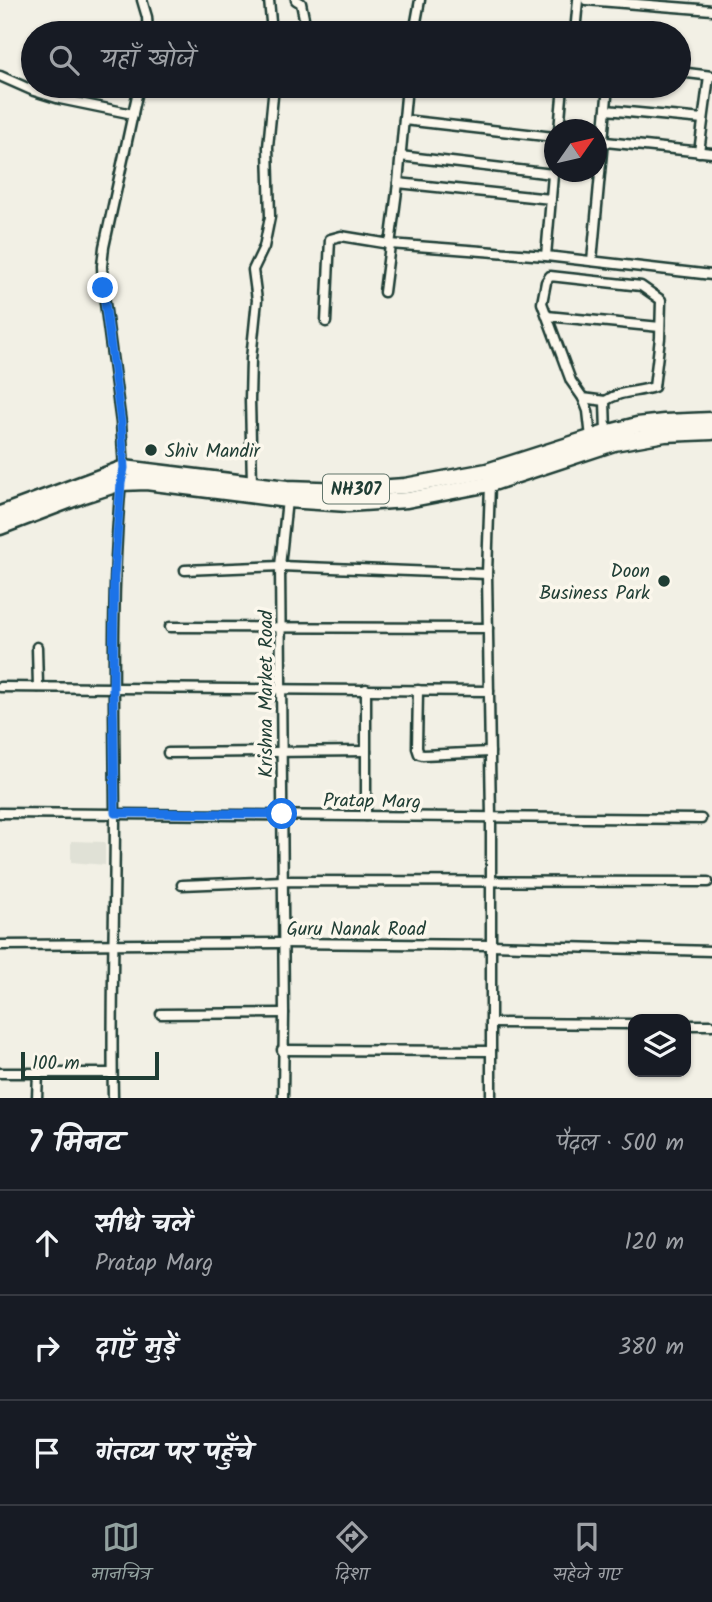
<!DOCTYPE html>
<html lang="hi">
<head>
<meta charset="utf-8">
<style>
	:root { --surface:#171b24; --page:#242831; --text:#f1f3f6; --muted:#9ea1a6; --line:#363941; --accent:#92a19f }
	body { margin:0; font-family:Kalam,"Playpen Sans Deva",sans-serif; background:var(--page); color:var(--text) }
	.controls { position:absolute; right:21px; bottom:21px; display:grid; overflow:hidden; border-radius:14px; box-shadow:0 2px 5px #0004 }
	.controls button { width:63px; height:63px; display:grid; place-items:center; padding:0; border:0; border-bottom:2px solid var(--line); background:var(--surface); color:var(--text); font:35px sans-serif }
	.compass { position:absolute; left:544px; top:119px; width:63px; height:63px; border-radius:50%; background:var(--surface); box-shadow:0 2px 5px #0004; rotate:56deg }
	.scale { position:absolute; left:21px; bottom:18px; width:138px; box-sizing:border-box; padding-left:7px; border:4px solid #1f3d34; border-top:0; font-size:19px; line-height:24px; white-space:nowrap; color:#1f3d34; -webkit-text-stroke:5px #fbf7ec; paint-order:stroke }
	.stop { position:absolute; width:21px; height:21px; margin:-16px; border:5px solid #1a73e8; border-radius:50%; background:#fff }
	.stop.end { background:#1a73e8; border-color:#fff; box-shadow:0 2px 7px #0008 }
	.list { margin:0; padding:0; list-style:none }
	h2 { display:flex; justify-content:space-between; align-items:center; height:91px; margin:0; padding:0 28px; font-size:30px }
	h2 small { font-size:23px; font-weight:400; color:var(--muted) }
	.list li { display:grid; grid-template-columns:46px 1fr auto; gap:21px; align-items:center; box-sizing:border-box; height:105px; padding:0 28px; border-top:2px solid var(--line) }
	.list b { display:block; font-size:26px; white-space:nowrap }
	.list p { margin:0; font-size:23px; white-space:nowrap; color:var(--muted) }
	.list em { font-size:23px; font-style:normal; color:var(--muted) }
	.icon { flex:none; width:38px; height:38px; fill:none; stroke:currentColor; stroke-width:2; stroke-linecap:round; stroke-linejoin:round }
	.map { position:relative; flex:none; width:712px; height:1098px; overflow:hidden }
	.search { position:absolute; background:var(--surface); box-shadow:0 2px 5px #0004; left:21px; right:21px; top:21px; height:77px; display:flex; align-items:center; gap:18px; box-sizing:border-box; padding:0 24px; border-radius:38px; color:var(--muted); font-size:26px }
	.sheet { height:406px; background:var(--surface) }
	nav { display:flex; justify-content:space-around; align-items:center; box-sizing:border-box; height:98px; border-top:2px solid var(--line); background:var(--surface); font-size:19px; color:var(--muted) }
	nav a { display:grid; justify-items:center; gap:4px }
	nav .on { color:var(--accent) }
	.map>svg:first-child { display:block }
	.built { fill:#e0e1d6 }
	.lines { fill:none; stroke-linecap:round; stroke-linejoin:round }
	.minor-casing { stroke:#1f3d34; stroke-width:13 }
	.trunk-casing { stroke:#1f3d34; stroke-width:19 }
	.motorway-casing { stroke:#1f3d34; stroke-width:19 }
	.minor { stroke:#fbf7ec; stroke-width:8 }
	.trunk { stroke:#fbf7ec; stroke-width:14 }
	.motorway { stroke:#fbf7ec; stroke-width:14 }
	.route { stroke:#1a73e8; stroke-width:9 }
	.poi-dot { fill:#1f3d34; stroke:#fbf7ec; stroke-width:2.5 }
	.labels { text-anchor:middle; stroke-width:7; stroke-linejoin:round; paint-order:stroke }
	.shield { fill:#fbf7ec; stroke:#61756b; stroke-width:2 }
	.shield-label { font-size:18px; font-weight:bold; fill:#1f3d34 }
	.poi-label { font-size:19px; fill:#1f3d34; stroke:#fbf7ec; text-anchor:start }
	.street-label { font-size:19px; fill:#1f3d34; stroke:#fbf7ec }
</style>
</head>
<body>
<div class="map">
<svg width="712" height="1098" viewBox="0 0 712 1098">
	<rect width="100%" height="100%" fill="#f2f0e5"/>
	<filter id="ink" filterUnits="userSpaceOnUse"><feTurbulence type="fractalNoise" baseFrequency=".0143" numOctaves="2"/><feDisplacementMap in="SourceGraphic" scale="14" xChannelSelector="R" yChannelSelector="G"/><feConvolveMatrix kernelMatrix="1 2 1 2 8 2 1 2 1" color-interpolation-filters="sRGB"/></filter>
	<g filter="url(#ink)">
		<polygon class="built" points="71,841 105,842 105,865 71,862"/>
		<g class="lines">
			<defs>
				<g id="minor">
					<polyline points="142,0 147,17 148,33"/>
					<polyline points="269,0 272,33"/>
					<polyline points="296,0 301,3 307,33"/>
					<polyline points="586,0 712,10"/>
					<polyline points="414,33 420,0"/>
					<polyline points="575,33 578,0"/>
					<polyline points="679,72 712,76"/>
					<polyline points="0,76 34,91 60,99 133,114"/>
					<polyline points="606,110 703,119"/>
					<polyline points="404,120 554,137"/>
					<polyline points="559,130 563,86"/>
					<polyline points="596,141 712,153"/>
					<polyline points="699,152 709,76"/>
					<polyline points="400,156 553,174"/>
					<polyline points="398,183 551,199"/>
					<polyline points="546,256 554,163"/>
					<polyline points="592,261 608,86"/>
					<polyline points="384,292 398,183 407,86"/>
					<polyline points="547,316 660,327"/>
					<polyline points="326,322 330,239 341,236 390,244 546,256 712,275"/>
					<polyline points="583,398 605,401"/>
					<path d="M591 438 588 411 583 398 571 381 542 303 546 282 550 276 641 286 661 300 660 338 654 387C635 393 622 390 605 401L606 433"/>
					<polyline points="124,469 121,423 103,288 102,266 104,247 139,86"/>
					<polyline points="252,483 250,400 251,359 257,300 253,270 264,247 270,217 268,147 274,86"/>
					<polyline points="490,484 487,574 491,818 491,1098"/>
					<polyline points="185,570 280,566 487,574"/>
					<polyline points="170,627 488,628"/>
					<polyline points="37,647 38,687"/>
					<polyline points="0,687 489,691"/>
					<polyline points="366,689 366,816"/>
					<polyline points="418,690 417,748 419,754 423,755 490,752"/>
					<polyline points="168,753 366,751"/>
					<polyline points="0,813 701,819"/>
					<polyline points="182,885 283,881 708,882"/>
					<polyline points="0,945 282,943 491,945 712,951"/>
					<polyline points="161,1014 284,1013"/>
					<polyline points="491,1023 633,1024"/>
					<polyline points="686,1025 712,1025"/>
					<polyline points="282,1050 491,1051"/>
					<polyline points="0,1073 112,1073"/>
					<polyline points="37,1098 38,1073"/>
					<path d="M113 1098C111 1002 115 907 115 811 114 701 111 591 121 482"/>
					<polyline points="283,1098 284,1013 280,566 287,500"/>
				</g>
				<g id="trunk">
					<polyline points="287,500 348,504 407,500 490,484 614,443 665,434 712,432"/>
					<polyline points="0,514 124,468 287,488 347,490 405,486 487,471 606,433 637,425 664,422 712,420"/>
				</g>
				<polyline id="motorway" points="0,527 84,495 121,483 146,482 287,500"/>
			</defs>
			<use href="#minor" class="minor-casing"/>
			<use href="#trunk" class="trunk-casing"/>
			<use href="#motorway" class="motorway-casing"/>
			<use href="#minor" class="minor"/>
			<use href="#trunk" class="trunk"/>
			<use href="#motorway" class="motorway"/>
		</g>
	</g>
	<g class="lines" filter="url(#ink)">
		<polyline class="route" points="103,288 121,423 124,468 121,483 114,577 113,688 115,813 282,814"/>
	</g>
	<g class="poi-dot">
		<circle cx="151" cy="450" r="7"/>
		<circle cx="664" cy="581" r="7"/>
	</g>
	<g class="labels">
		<rect class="shield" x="323" y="474.5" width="66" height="29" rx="5"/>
		<g class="shield-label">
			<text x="356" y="495">NH307</text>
		</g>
		<g class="poi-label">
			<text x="165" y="457">Shiv Mandir</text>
			<text x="650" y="577" text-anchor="end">Doon<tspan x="650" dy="22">Business Park</tspan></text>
		</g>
		<g class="street-label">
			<text transform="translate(265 694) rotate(-90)" y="7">Krishna Market Road</text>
			<text transform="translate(372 800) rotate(1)" y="7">Pratap Marg</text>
			<text x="356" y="935">Guru Nanak Road</text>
		</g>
	</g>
</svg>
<div class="controls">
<button><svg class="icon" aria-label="layers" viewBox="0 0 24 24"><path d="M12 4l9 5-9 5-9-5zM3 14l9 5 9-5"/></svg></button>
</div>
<svg class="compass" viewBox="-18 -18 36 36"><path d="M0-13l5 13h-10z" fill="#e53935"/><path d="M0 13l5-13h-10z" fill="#9ea1a6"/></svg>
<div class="scale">100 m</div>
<div class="stop" style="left:282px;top:814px"></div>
<div class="stop end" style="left:103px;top:288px"></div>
<div class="search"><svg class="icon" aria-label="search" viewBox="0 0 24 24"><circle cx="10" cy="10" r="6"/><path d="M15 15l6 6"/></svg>यहाँ खोजें</div>
</div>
<section class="sheet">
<h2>7 मिनट<small>पैदल · 500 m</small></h2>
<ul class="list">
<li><svg class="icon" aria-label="ahead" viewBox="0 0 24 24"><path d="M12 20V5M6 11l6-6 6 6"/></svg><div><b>सीधे चलें</b><p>Pratap Marg</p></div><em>120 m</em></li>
<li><svg class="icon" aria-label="right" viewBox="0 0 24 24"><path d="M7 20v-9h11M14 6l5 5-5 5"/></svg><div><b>दाएँ मुड़ें</b></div><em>380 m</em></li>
<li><svg class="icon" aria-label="arrive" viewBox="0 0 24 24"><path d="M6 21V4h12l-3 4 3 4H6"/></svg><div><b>गंतव्य पर पहुँचे</b></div></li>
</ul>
</section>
<nav>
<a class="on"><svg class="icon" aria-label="map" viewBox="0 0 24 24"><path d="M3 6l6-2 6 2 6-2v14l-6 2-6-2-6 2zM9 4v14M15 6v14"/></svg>मानचित्र</a>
<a><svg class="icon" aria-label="directions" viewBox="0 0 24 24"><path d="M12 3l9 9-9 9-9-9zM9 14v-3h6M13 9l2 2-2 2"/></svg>दिशा</a>
<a><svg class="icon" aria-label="saved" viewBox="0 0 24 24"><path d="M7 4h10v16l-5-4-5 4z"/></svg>सहेजे गए</a>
</nav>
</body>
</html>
